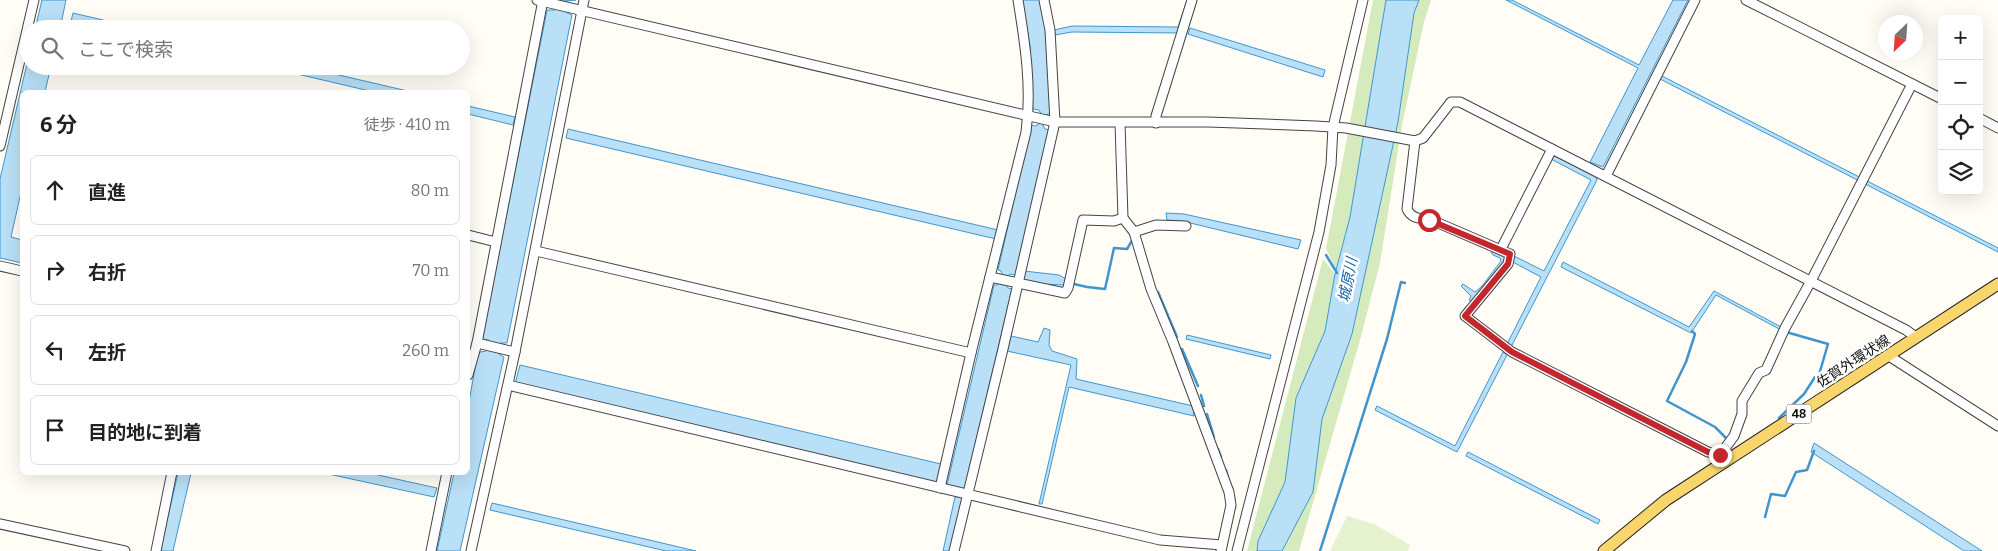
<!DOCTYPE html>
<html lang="ja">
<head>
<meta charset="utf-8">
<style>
	:root { --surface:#fff; --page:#f6f6f6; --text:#222; --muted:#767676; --line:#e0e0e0 }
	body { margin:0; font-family:Bitter,"Noto Sans JP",serif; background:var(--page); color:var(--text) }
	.controls { position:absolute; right:15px; top:15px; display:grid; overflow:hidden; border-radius:8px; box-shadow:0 5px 20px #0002 }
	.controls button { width:45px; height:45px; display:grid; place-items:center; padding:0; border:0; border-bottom:1px solid var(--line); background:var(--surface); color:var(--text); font:25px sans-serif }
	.compass { position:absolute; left:1878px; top:15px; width:45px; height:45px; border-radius:50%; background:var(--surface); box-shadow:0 5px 20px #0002; rotate:205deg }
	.stop { position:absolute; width:15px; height:15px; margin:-11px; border:4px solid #c4262e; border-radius:50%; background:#fff }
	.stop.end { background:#c4262e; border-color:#fff; box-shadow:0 1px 5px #0008 }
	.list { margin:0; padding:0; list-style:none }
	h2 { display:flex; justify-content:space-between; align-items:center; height:65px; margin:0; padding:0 20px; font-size:21px }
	h2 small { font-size:16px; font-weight:400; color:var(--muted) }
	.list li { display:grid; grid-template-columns:32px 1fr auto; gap:15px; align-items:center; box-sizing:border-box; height:70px; margin:0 10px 10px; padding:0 10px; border:1px solid var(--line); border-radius:8px }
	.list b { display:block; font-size:19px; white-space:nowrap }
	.list em { font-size:16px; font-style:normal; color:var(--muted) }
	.icon { flex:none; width:28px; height:28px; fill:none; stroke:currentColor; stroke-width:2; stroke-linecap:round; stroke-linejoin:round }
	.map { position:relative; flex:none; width:1998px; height:551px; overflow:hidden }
	.search { position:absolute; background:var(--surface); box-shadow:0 5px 20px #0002; left:20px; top:20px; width:450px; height:55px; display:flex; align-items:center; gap:12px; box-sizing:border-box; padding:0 18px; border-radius:28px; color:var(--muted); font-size:19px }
	.panel { position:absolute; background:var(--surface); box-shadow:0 5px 20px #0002; left:20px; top:90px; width:450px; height:385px; border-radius:8px }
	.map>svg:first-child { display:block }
	.green { fill:#d5ebbd }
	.pitch { fill:#e6f2cf }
	.water { fill:#b9e0f7; stroke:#3f96cf }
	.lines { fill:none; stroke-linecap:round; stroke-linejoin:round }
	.stream { stroke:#3f96cf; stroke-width:2.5 }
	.minor-casing { stroke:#444; stroke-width:11 }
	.major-casing { stroke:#222; stroke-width:13 }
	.minor { stroke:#fff; stroke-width:9 }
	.major { stroke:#f9d66b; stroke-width:11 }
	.route { stroke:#c4262e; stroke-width:6 }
	.labels { text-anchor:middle; stroke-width:5; stroke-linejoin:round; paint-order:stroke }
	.shield { fill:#fff; stroke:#585858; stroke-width:1 }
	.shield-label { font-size:12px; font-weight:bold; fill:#111 }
	.street-label { font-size:14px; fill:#111; stroke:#fff }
	.water-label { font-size:15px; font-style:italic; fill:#1768a6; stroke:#fff }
</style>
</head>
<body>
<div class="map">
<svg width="1998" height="551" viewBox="0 0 1998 551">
	<rect width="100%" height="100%" fill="#fffdf5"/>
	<g class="green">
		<polygon points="1373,0 1386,0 1350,217 1336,269 1326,249"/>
		<polygon points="1419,0 1431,0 1424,22 1402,125 1380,263 1360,340 1299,551 1282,551 1313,492 1322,419 1352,334 1398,122 1414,13"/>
		<polygon points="1323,259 1335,274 1325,331 1296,398 1285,482 1258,541 1257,551 1247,551"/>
	</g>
	<polygon class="pitch" points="1347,516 1374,524 1410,545 1408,551 1330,551"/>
	<g class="water">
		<polygon points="42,0 66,0 60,29 35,29"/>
		<polygon points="557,0 576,0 566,1 564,11 572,15 507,343 501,343 499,354 504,357 460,551 437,551 454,473 468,472 468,407 476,363 468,360 468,345 470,346 468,356 477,358 480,352 486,351 489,340 482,339 547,10 555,10"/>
		<path d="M1022 0H1041L1046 34 1052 113 1045 115 1043 125 1045 129 1050 130 1015 275 1010 274C1006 278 1005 283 1008 288L1012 289 965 487 962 490 963 500 950 551H943L955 497H958L960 488 947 485 994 285H997C1002 281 1004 277 1001 271L998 270 1031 125 1036 126 1040 123 1041 114 1039 110 1033 109 1030 46Z"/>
		<polygon points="1187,0 1190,0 1180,33 1072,32 1055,35 1054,30 1072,26 1178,27"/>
		<polygon points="1386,0 1419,0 1414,13 1398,122 1352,334 1322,419 1313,492 1282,551 1257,551 1258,541 1285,482 1296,398 1325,331 1335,274 1350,217"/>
		<polygon points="1506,0 1512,0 1639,65 1673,0 1688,0 1603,167 1590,162 1638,68"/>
		<polygon points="73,13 141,29 103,29 71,21"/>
		<polygon points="1190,28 1325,70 1323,77 1188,34"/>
		<polygon points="29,55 29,66 51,66 45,92 22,92 22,188 11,237 22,240 22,263 0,258 0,179"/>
		<polygon points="263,66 300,66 412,92 374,92"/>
		<polygon points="1662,76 1998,248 1998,252 1660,79"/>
		<polygon points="468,106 515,117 513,125 468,114"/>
		<polygon points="568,129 998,230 996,239 566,138"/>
		<polygon points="1553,155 1596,177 1597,180 1511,347 1507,344 1541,277 1507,259 1472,302 1469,300 1471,296 1461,286 1463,284 1475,292 1482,286 1501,261 1500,258 1493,255 1491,252 1494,250 1516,257 1544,271 1591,180 1551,159"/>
		<polygon points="1166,213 1184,214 1301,240 1298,249 1182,221 1167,220"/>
		<polygon points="1563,262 1689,327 1714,291 1783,328 1781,330 1716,295 1691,333 1561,267"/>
		<polygon points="1024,271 1059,275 1066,279 1064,285 1041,284 1022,280"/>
		<polygon points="1044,328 1050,330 1049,345 1052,351 1077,359 1076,379 1193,406 1194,416 1069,387 1042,504 1039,504 1071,365 1007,351 1011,336 1038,342"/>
		<polygon points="1187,335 1271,355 1270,359 1186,339"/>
		<polygon points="1503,352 1507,355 1457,452 1375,410 1377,406 1455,446"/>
		<polygon points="520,365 941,464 937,483 515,384"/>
		<polygon points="1814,443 1982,551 1964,551 1811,452"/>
		<polygon points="1468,452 1600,520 1598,524 1466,456"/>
		<polygon points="178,473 191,473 173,551 160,551"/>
		<polygon points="324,473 369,473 437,488 434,497"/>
		<polygon points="492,503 696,551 666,551 490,510"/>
	</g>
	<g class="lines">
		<g class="stream">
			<polyline points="1326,255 1337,273"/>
			<polyline points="1074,284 1087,287 1105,289 1114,248 1127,249 1133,239"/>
			<polyline points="1158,292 1177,337"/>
			<polyline points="1692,331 1695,334 1686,362 1667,401 1715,427 1727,439 1725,441"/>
			<polyline points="1182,349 1198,386"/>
			<polyline points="1201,395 1204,406"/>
			<polyline points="1207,414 1214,437"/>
			<polyline points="1779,418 1804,394 1815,377 1818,378 1828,344 1786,332"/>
			<polyline points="1218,449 1221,457"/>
			<polyline points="1712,450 1718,446"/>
			<polyline points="1226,470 1228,477"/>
			<polyline points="1234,497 1235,508"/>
			<polyline points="1765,517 1771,494 1785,496 1796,472 1807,470 1814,451"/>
			<polyline points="1320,551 1387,339 1401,282 1405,283"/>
		</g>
		<defs>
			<g id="minor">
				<polyline points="537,0 1055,122 1208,122 1316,126 1346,128 1415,141 1423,138 1451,102 1460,102 1906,330 1916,337"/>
				<polyline points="1746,0 1942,99"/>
				<polyline points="1979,118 1998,128"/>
				<polyline points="1120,123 1123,218 1134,232 1151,289 1173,342 1229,492 1231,505 1221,551"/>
				<polyline points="1156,123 1156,116 1192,0"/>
				<path d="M1415 141 1407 209C1411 218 1419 219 1429 219L1510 254 1508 264 1465 316 1512 352 1708 452 1720 455 1723 463"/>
				<polyline points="0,146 34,0"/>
				<polyline points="1606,176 1695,0"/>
				<polyline points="1134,232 1156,225 1186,226"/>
				<polyline points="468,235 496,242"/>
				<polyline points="1501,249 1552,149"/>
				<polyline points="536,251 971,353"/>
				<polyline points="0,266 22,271"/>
				<polyline points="990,277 1065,293 1068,288 1083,220 1114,221 1123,218"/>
				<polyline points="477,343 543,0"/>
				<polyline points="1889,356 1998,426"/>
				<polyline points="468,375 477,343 515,352"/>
				<polyline points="508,385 1160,540 1222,545"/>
				<polyline points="1720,455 1734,436 1742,414 1742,401 1759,373 1766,370 1785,328 1811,281 1912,84"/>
				<path d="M940 488 971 353 1026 132C1032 88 1025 43 1018 0"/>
				<polyline points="0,524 125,551"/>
				<polyline points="156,551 172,472"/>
				<polyline points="431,551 447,472"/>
				<polyline points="471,551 515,352 584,0"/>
				<polyline points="954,551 1003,349 1055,122 1050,30 1044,0"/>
				<polyline points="1237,551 1319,232 1331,165 1333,127 1363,0"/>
			</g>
			<polyline id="major" points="1604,551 1666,500 1998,284"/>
		</defs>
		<use href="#minor" class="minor-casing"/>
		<use href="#major" class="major-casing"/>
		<use href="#minor" class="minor"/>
		<use href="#major" class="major"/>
	</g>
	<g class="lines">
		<polyline class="route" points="1429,220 1510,254 1508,264 1465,316 1512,352 1708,452 1720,455"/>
	</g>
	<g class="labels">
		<rect class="shield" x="1786.5" y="404.5" width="25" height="19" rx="4"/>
		<g class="shield-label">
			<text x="1799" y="418">48</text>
		</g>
		<g class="street-label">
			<text transform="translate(1853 361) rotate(-33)" y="5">佐賀外環状線</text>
		</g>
		<g class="water-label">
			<text transform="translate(1348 280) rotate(-79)" y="5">城原川</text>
		</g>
	</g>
</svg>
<div class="controls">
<button>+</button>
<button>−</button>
<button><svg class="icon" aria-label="locate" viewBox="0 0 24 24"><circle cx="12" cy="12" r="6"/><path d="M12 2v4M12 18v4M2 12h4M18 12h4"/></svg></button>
<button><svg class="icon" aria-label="layers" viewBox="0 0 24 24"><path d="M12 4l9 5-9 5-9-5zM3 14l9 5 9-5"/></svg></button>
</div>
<svg class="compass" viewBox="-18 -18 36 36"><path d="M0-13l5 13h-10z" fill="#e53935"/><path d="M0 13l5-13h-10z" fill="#767676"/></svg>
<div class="stop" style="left:1429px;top:220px"></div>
<div class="stop end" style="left:1720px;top:455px"></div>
<div class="search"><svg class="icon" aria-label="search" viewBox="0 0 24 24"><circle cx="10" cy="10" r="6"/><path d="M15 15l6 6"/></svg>ここで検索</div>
<section class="panel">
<h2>6 分<small>徒歩 · 410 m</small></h2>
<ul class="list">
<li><svg class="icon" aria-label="ahead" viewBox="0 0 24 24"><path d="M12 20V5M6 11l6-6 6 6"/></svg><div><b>直進</b></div><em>80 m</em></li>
<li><svg class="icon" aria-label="right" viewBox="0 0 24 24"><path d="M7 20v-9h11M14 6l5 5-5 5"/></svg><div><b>右折</b></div><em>70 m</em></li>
<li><svg class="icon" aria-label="left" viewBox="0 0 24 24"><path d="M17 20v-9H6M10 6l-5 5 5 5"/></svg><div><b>左折</b></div><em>260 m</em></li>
<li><svg class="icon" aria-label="arrive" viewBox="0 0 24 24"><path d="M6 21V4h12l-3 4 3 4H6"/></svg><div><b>目的地に到着</b></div></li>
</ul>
</section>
</div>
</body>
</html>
